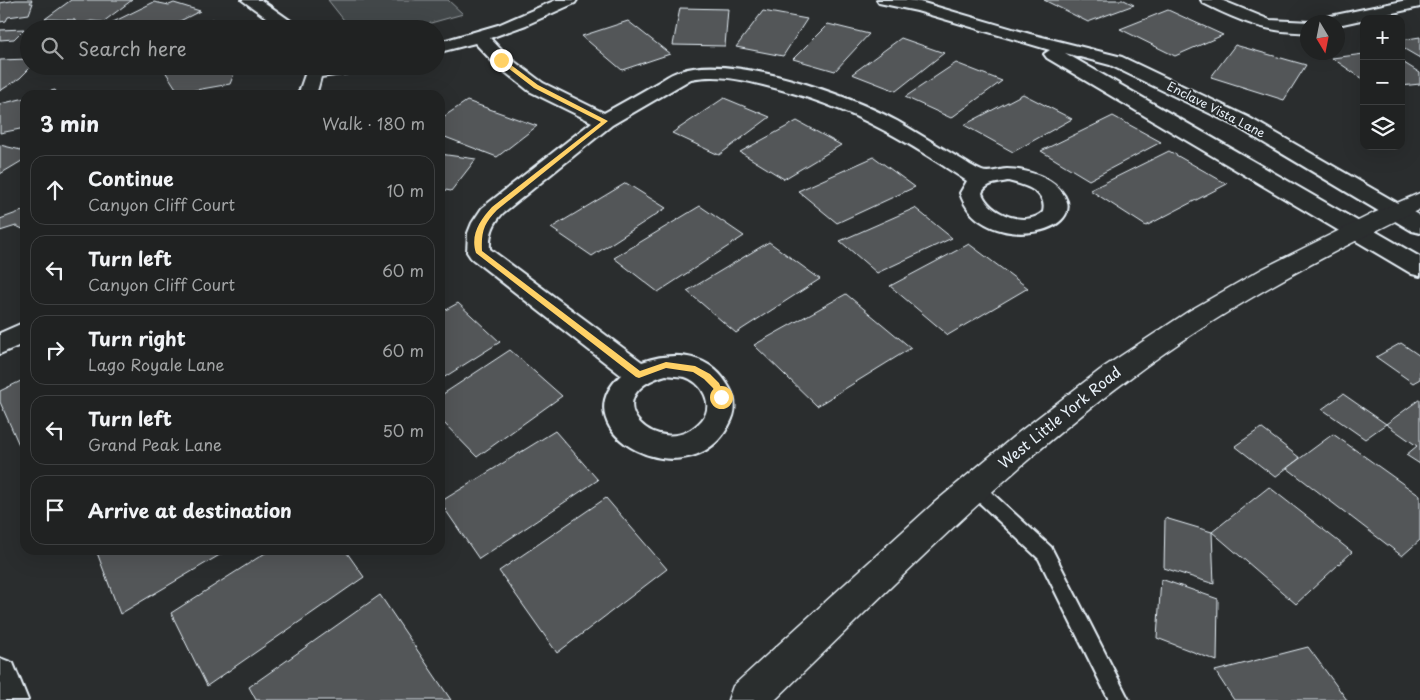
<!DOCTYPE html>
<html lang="en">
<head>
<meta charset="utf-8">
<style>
	:root { --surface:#202222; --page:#282a2a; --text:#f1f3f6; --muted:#a2a4a5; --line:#3d3f40 }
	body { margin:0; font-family:"Playpen Sans",sans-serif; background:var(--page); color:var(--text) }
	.controls { position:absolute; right:15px; top:15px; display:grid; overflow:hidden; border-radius:10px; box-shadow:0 5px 20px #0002 }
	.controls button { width:45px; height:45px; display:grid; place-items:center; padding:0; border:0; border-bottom:1px solid var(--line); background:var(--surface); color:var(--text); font:25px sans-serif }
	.compass { position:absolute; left:1300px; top:15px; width:45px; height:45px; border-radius:50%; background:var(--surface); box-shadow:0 5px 20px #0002; rotate:170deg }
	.stop { position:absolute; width:15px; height:15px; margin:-11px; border:4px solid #ffd166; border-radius:50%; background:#fff }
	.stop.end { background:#ffd166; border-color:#fff; box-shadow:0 1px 5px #0008 }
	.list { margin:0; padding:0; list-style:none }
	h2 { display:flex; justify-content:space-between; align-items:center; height:65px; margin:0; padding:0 20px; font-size:21px }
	h2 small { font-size:16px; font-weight:400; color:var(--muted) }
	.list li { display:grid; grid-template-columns:32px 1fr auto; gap:15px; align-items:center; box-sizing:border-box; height:70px; margin:0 10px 10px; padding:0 10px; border:1px solid var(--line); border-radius:15px }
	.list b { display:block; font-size:19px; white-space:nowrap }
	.list p { margin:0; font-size:16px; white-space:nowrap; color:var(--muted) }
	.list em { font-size:16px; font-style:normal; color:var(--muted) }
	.icon { flex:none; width:28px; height:28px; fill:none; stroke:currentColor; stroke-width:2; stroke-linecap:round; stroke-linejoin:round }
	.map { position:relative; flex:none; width:1420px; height:700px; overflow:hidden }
	.search { position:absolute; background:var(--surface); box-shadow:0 5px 20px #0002; left:20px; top:20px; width:425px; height:55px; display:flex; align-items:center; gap:12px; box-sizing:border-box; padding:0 18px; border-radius:28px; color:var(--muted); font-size:19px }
	.panel { position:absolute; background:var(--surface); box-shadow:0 5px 20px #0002; left:20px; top:90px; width:425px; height:465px; border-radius:15px }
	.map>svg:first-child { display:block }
	.green { fill:#424648; stroke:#959ca0 }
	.building { fill:#535759; stroke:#e8f1f8 }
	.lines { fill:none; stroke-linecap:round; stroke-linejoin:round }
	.service-casing { stroke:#e8f1f8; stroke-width:4 }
	.minor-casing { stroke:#e8f1f8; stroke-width:4 }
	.secondary-casing { stroke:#e8f1f8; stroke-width:3 }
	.service { fill:#2a2d2e; fill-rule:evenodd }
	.minor { fill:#2a2d2e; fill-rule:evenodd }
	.secondary { fill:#2a2d2e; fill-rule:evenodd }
	.route { fill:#ffd166 }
	.labels { text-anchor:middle; stroke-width:4; stroke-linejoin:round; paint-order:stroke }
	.far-street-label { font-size:12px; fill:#e8f1f8; stroke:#2a2d2e }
	.street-label { font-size:15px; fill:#e8f1f8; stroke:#2a2d2e }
</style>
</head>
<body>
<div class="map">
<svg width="1420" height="700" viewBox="0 0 1420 700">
	<rect width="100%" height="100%" fill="#2a2d2e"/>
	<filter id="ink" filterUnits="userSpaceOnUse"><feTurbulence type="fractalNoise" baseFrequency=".02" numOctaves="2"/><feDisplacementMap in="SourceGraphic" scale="10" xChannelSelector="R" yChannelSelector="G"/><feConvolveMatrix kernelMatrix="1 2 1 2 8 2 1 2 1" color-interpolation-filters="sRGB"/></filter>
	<g filter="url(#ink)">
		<polygon class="green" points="328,0 448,0 463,14 409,29 351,29"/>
		<g class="building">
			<polygon points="16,0 32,0 30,3 33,3 29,14 8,17 6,21 0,22 0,3"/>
			<polygon points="71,0 132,0 103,22 91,21 84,23 75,23 75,20 45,19"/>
			<polygon points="1044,0 1124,0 1134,5 1088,22"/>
			<polygon points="154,2 169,5 174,3 200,11 164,29 121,29 107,25"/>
			<polygon points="680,8 728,9 725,46 673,45"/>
			<polygon points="1168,10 1223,35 1175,56 1120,29"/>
			<polygon points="763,11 807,19 783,56 736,47"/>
			<polygon points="213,19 227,29 186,29"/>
			<polygon points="628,21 670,54 622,70 582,36"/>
			<polygon points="828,24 869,34 835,71 793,59"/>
			<polygon points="24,29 14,39 0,40 0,30"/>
			<polygon points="1420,37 1420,58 1401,47 1401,40"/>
			<polygon points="901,38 944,53 896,91 852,74"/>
			<polygon points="1235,45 1306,65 1284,100 1211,77"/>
			<polygon points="1364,54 1364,80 1332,58"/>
			<polygon points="29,59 29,66 32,66 20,78 0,91 0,60"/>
			<polygon points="1401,61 1420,73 1420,84 1401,86"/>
			<polygon points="956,63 1002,81 951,118 905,97"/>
			<polygon points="172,66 237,66 230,84 179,93 163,68"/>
			<polygon points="55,90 58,95 35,95"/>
			<polygon points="1023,94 1072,119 1013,152 964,125"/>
			<polygon points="25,98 25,128 0,133 0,104"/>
			<polygon points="724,98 770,117 719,155 672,133"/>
			<polygon points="467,101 537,126 497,157 440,135 440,119"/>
			<polygon points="1113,116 1161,142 1089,180 1041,151"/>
			<polygon points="797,121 841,145 784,179 740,152"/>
			<polygon points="0,145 25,151 25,159 0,174"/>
			<polygon points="1169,151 1227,184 1146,226 1090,190"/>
			<polygon points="440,154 476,159 451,191 440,189"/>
			<polygon points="874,157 915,187 837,223 798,191"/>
			<polygon points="626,183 666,208 592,256 551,228"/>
			<polygon points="700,206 744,236 658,292 614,258"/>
			<polygon points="915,208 952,238 877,273 840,241"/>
			<polygon points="25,210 25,230 16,226 0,231 0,219"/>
			<polygon points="769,242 820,279 736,333 687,291"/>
			<polygon points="969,244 1028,288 948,335 890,286"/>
			<polygon points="846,294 911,348 817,406 754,345"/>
			<polygon points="458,303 500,342 440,380 440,313"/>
			<polygon points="1401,343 1420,356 1420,379 1413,383 1376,357"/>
			<polygon points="510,350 562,396 477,457 440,419 440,396"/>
			<polygon points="25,379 25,444 20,447 0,402 0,391"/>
			<polygon points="1343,394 1386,424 1365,439 1322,409"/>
			<polygon points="1420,399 1420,464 1406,455 1417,446 1386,424"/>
			<polygon points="1261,428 1300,458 1275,477 1235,446"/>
			<polygon points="555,431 598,480 479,559 440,502"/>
			<polygon points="1333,434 1420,496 1420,540 1402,556 1287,468"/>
			<polygon points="1269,487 1352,552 1296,604 1212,532"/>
			<polygon points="606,498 667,569 557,653 499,571"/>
			<polygon points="1165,518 1212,532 1214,584 1164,568"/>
			<polygon points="96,550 228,550 120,614"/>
			<polygon points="270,550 345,550 364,577 207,686 171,613"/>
			<polygon points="1161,579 1218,599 1217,661 1157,638"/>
			<polygon points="380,595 451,700 256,700 249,687"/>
			<polygon points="1308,647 1347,700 1234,700 1215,671"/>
		</g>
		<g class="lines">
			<defs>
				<polygon id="service" points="974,480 980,482 1051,547 1129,700 1109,700 1039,559 968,492 966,487 968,482"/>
				<g id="minor">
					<polygon points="242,0 261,0 302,29 282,29"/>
					<path d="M556 0H577L575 3 526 25 490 38 507 56 543 83 604 113C622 103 640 93 657 83 664 79 672 73 680 71 733 53 849 95 897 121 918 133 938 146 959 158 966 162 974 168 982 171 989 174 1000 169 1007 169 1021 169 1043 175 1054 184 1109 231 981 261 960 193L967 181C939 163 911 144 881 129 844 109 804 95 763 85 739 79 716 74 691 79L612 125 503 213C493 224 489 234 490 249L642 362C677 350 712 354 730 389 737 402 736 413 729 425 689 501 558 433 621 375L471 258 467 252 468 233 472 223 482 208 592 122 529 91 495 64 475 43 436 53V43L498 25ZM1008 181C1024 185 1048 191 1043 212 1026 228 989 214 982 193 986 183 998 183 1008 181ZM666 375C672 376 679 376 685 377 702 382 715 405 702 420 662 466 589 397 666 375Z"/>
					<polygon points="877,0 909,0 920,2 1030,34 1122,57 1248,117 1420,216 1420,233 1412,231 1234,125 1110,65 1065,53 1420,257 1420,276 1412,274 1047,58 1044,54 1050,50 917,11 879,3"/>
					<path d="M1201 0H1221L1270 20 1310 22H1308V32C1269 34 1237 20 1203 3Z"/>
					<polygon points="1407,0 1420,0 1420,7 1338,25 1338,22 1319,22 1321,18"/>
					<polygon points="322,66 371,66 368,70 362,71 321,77 316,95 298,95 307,69"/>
					<polygon points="25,322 25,343 0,354 0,333"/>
					<polygon points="0,658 13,663 28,700 0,700"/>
				</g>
				<path id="secondary" d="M1420 193V209C1319 258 1219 311 1130 378 1001 473 890 589 775 700H728L733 686 934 503 1018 433 1104 367 1189 311 1262 269 1374 213Z"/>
			</defs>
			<use href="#service" class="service-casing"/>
			<use href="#minor" class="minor-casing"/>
			<use href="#secondary" class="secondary-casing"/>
			<use href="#service" class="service"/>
			<use href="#minor" class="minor"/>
			<use href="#secondary" class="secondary"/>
		</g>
	</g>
	<path class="route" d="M499 59H503L538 85 608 121 497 210C484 223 481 232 482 251L640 371 666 362 695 366 710 374 719 383 725 397 724 399H718L713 388 704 379 693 372 666 368 639 378 636 377 476 253C470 235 480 220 492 207L601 122 534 88 499 61Z"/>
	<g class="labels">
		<g class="far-street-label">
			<text transform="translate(1216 110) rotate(27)" y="4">Enclave Vista Lane</text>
		</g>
		<g class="street-label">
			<text transform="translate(1060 418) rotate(-39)" y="5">West Little York Road</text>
		</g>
	</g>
</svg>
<div class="controls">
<button>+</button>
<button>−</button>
<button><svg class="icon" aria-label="layers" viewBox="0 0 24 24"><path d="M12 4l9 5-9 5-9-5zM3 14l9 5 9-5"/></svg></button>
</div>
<svg class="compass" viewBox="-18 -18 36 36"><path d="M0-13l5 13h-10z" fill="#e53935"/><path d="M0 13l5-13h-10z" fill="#a2a4a5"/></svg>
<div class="stop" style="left:721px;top:397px"></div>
<div class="stop end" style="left:501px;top:60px"></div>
<div class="search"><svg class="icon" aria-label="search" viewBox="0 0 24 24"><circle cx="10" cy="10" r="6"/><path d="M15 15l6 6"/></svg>Search here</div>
<section class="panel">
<h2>3 min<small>Walk · 180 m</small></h2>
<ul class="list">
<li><svg class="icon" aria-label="ahead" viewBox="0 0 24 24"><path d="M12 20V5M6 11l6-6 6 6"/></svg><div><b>Continue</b><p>Canyon Cliff Court</p></div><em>10 m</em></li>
<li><svg class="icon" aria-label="left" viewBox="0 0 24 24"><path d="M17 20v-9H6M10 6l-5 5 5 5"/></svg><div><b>Turn left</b><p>Canyon Cliff Court</p></div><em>60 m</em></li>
<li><svg class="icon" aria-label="right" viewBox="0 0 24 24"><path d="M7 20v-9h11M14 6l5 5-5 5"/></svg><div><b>Turn right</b><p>Lago Royale Lane</p></div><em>60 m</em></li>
<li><svg class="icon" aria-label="left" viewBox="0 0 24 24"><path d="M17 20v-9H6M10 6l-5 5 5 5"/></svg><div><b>Turn left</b><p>Grand Peak Lane</p></div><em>50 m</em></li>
<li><svg class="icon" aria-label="arrive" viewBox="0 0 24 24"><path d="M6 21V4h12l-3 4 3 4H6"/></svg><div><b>Arrive at destination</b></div></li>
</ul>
</section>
</div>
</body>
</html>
